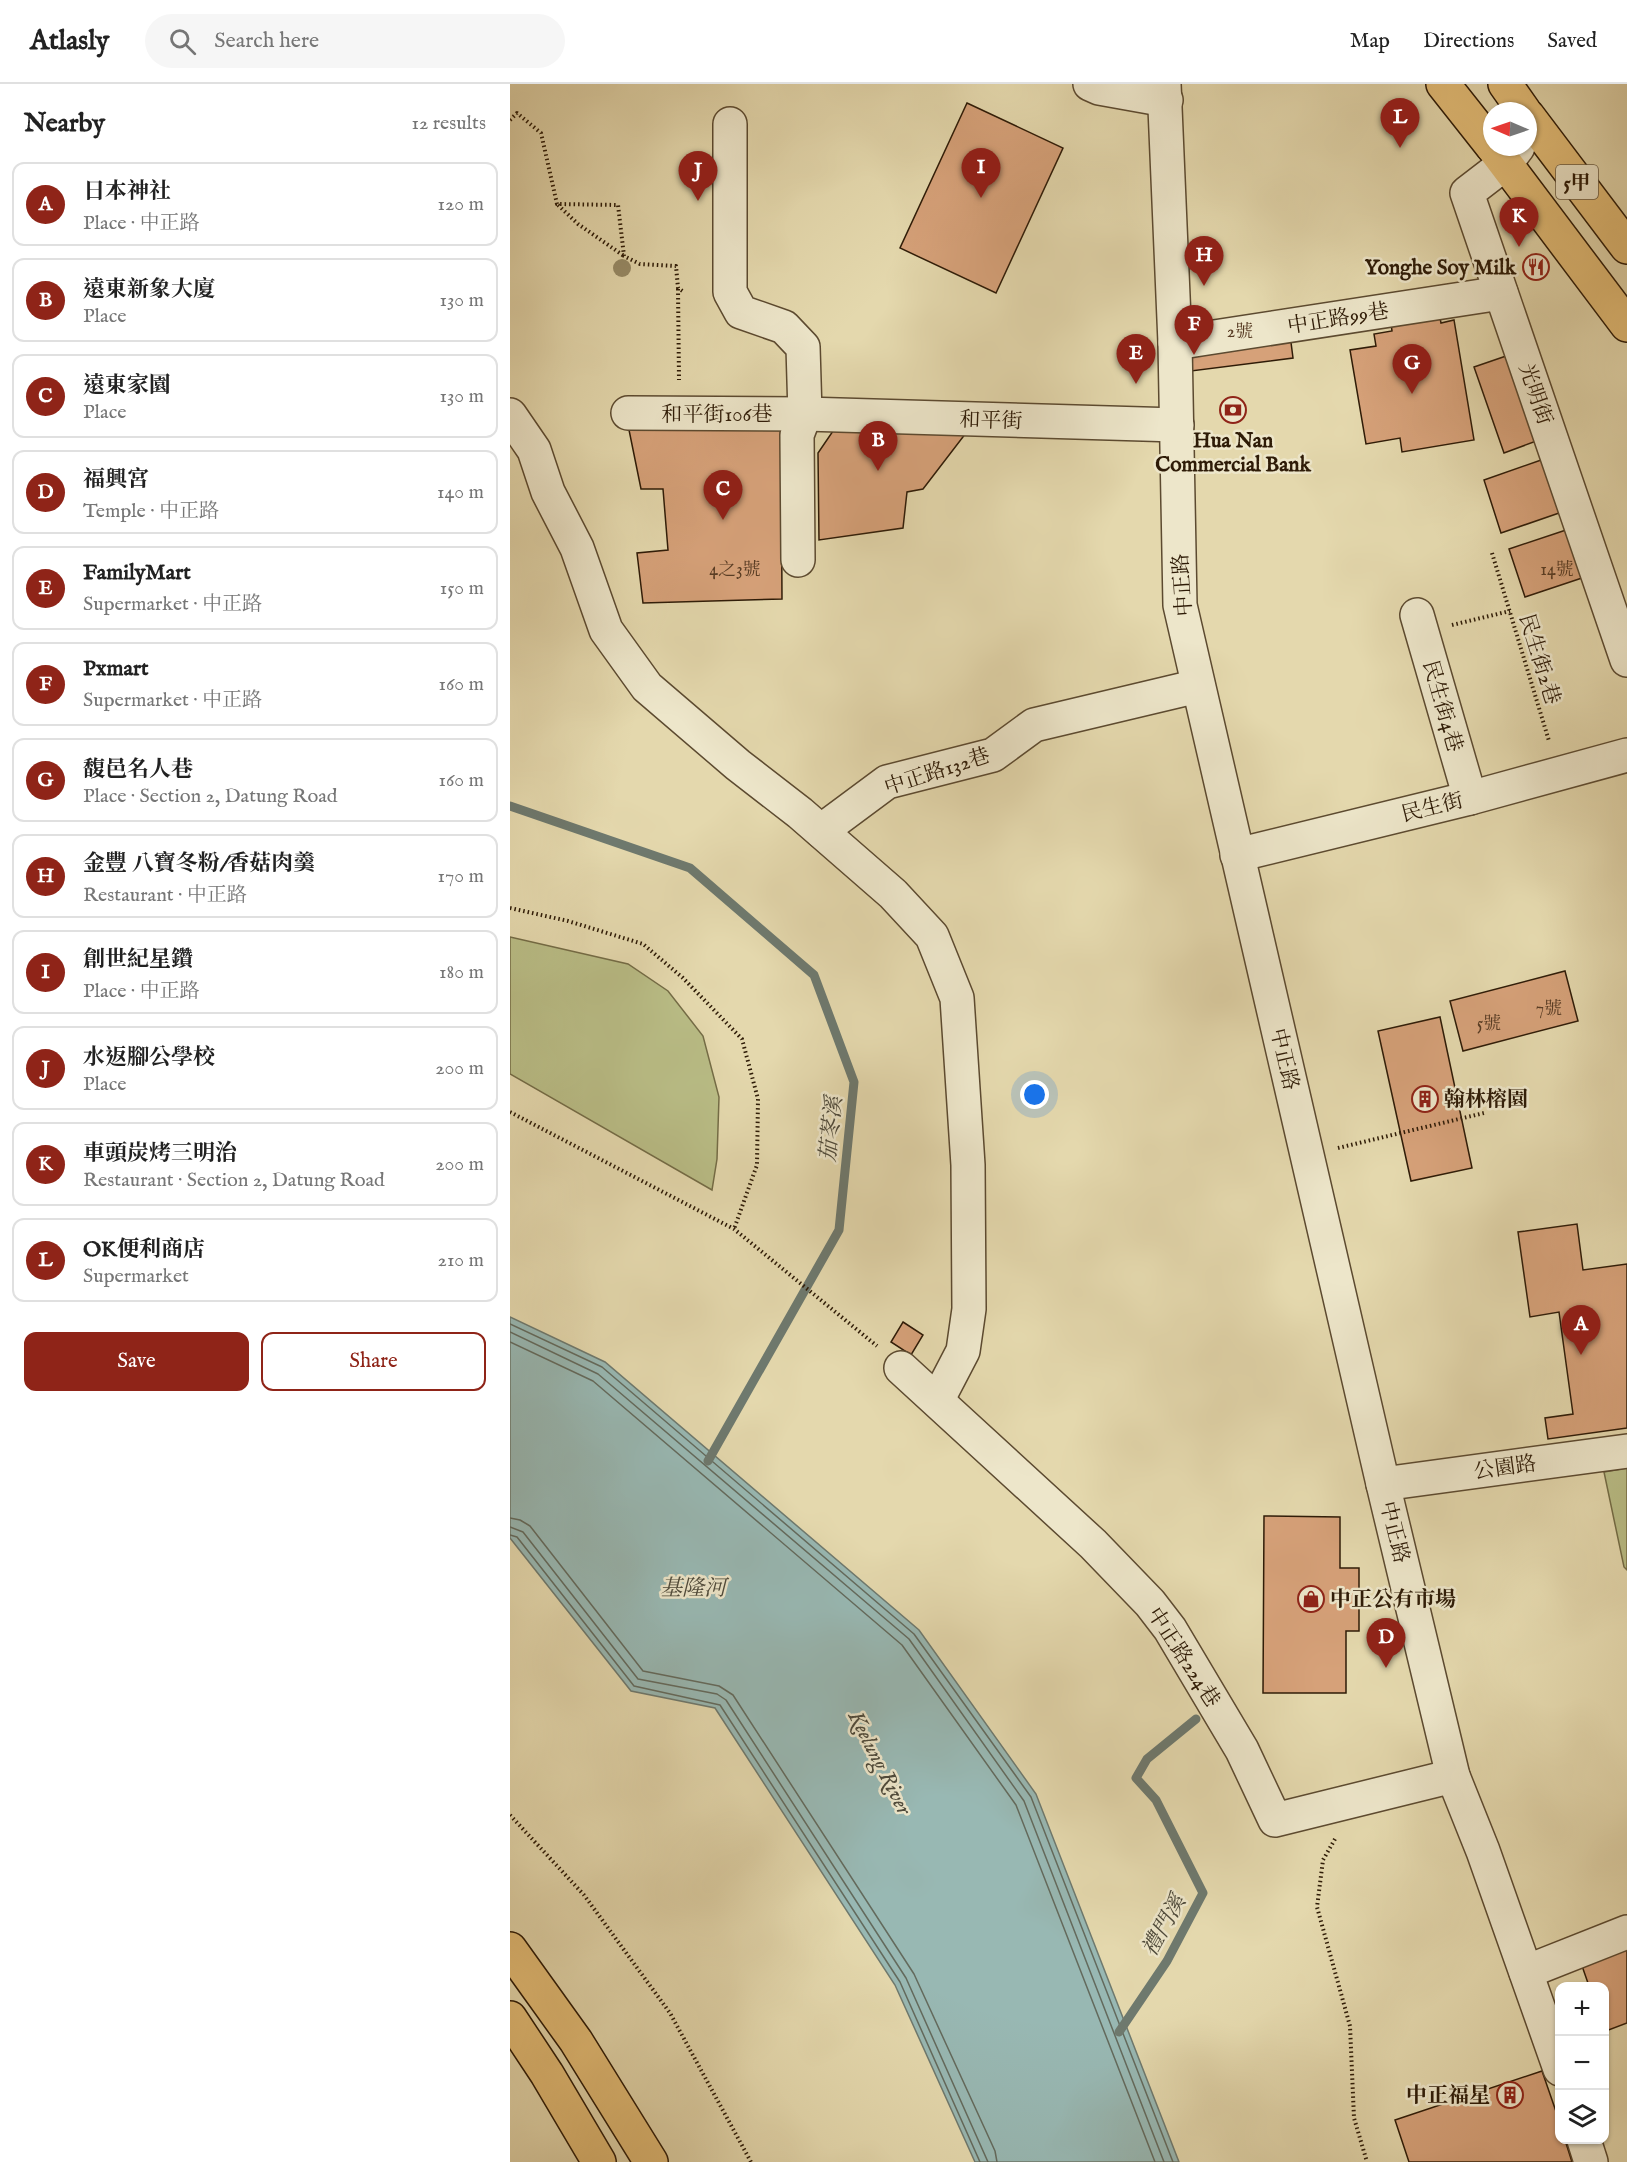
<!DOCTYPE html>
<html lang="en">
<head>
<meta charset="utf-8">
<style>
	:root { --surface:#fff; --page:#f6f6f6; --text:#222; --muted:#767676; --line:#e0e0e0; --accent:#8f2418 }
	body { margin:0; font-family:"IM FELL English","Noto Serif TC",serif; background:var(--page); color:var(--text) }
	.controls { position:absolute; right:18px; bottom:18px; display:grid; overflow:hidden; border-radius:12px; box-shadow:0 2px 4px #0004 }
	.controls button { width:54px; height:54px; display:grid; place-items:center; padding:0; border:0; border-bottom:2px solid var(--line); background:var(--surface); color:var(--text); font:30px sans-serif }
	.compass { position:absolute; left:973px; top:18px; width:54px; height:54px; border-radius:50%; background:var(--surface); box-shadow:0 2px 4px #0004; rotate:272deg }
	.you { position:absolute; left:525px; top:1011px; width:21px; height:21px; margin:-15px; border:4px solid #fff; border-radius:50%; background:#1a73e8; box-shadow:0 0 0 9px #1a73e833 }
	.badge { display:grid; place-items:center; width:39px; height:39px; border-radius:50%; background:var(--accent); color:#fff; font-size:20px; font-weight:700 }
	.pin { position:absolute; translate:-50% -50px; filter:drop-shadow(0 2px 3px #0008) }
	.pin::after { content:''; position:absolute; top:32px; width:21px; height:18px; background:inherit; clip-path:polygon(0 0,100% 0,50% 100%) }
	.list { margin:0; padding:0; list-style:none }
	h2 { display:flex; justify-content:space-between; align-items:center; height:78px; margin:0; padding:0 24px; font-size:26px }
	h2 small { font-size:20px; font-weight:400; color:var(--muted) }
	.list li { display:grid; grid-template-columns:39px 1fr auto; gap:18px; align-items:center; box-sizing:border-box; height:84px; margin:0 12px 12px; padding:0 12px; border:2px solid var(--line); border-radius:12px }
	.list b { display:block; font-size:22px; white-space:nowrap }
	.list p { margin:0; font-size:20px; white-space:nowrap; color:var(--muted) }
	.list em { font-size:20px; font-style:normal; color:var(--muted) }
	.actions { display:flex; gap:12px; padding:18px 24px }
	.actions a { flex:1; padding:14px 0; border:2px solid var(--accent); border-radius:12px; text-align:center; font-size:21px; color:var(--accent) }
	.actions .main { background:var(--accent); color:#fff }
	.icon { flex:none; width:33px; height:33px; fill:none; stroke:currentColor; stroke-width:2; stroke-linecap:round; stroke-linejoin:round }
	.map { position:relative; flex:none; width:1117px; height:2078px; overflow:hidden }
	header { display:flex; align-items:center; gap:36px; box-sizing:border-box; height:84px; padding:0 30px; background:var(--surface); border-bottom:2px solid var(--line) }
	header strong { font-size:28px }
	nav { display:flex; gap:33px; margin-inline-start:auto; font-size:21px }
	.search { width:420px; height:54px; background:var(--page); display:flex; align-items:center; gap:15px; box-sizing:border-box; padding:0 21px; border-radius:33px; color:var(--muted); font-size:22px }
	main { display:flex }
	aside { flex:1; background:var(--surface) }
	.map>svg:first-child { display:block }
	.green { fill:#b9bd86; stroke:#746c46; stroke-width:1.5 }
	.water { fill:#98b8b3; stroke:#6e796e; stroke-width:1.5 }
	.lines { fill:none; stroke-linecap:round; stroke-linejoin:round }
	.shore { stroke:#636a5d; stroke-width:1.5 }
	.stream { stroke:#6e796e; stroke-width:9 }
	.building { fill:#d6a179; stroke:#2e1b07; stroke-width:1.5 }
	.minor-casing { stroke:#5c4a30; stroke-width:36 }
	.major-casing { stroke:#2e1b07; stroke-width:36 }
	.highway-casing { stroke:#2e1b07; stroke-width:36 }
	.path { stroke:#2e1b07; stroke-width:4; stroke-dasharray:1.5 3; stroke-linecap:butt }
	.minor { stroke:#ede6ca; stroke-width:33 }
	.major { stroke:#e2bc76; stroke-width:33 }
	.highway { stroke:#e2bc76; stroke-width:33 }
	.tree { fill:#978b67 }
	.labels { text-anchor:middle; stroke-width:5; stroke-linejoin:round; paint-order:stroke }
	.number-label { font-size:18px; fill:#583c24 }
	.shield { fill:#ede6ca; stroke:#675842; stroke-width:1.5 }
	.shield-label { font-size:20px; font-weight:bold; fill:#2e1b07 }
	.poi-label { font-size:21px; font-weight:bold; fill:#2e1b07; stroke:#ede6ca; text-anchor:end }
	.street-label { font-size:21px; fill:#2e1b07; stroke:#ede6ca }
	.water-label { font-size:22px; font-style:italic; fill:#4e4a3b; stroke:#ede6ca }
</style>
</head>
<body>
<header>
<strong>Atlasly</strong>
<div class="search"><svg class="icon" aria-label="search" viewBox="0 0 24 24"><circle cx="10" cy="10" r="6"/><path d="M15 15l6 6"/></svg>Search here</div>
<nav><a>Map</a><a>Directions</a><a>Saved</a></nav>
</header>
<main>
<aside>
<h2>Nearby<small>12 results</small></h2>
<ul class="list">
<li><span class="badge">A</span><div><b>日本神社</b><p>Place · 中正路</p></div><em>120 m</em></li>
<li><span class="badge">B</span><div><b>遠東新象大廈</b><p>Place</p></div><em>130 m</em></li>
<li><span class="badge">C</span><div><b>遠東家園</b><p>Place</p></div><em>130 m</em></li>
<li><span class="badge">D</span><div><b>福興宮</b><p>Temple · 中正路</p></div><em>140 m</em></li>
<li><span class="badge">E</span><div><b>FamilyMart</b><p>Supermarket · 中正路</p></div><em>150 m</em></li>
<li><span class="badge">F</span><div><b>Pxmart</b><p>Supermarket · 中正路</p></div><em>160 m</em></li>
<li><span class="badge">G</span><div><b>馥邑名人巷</b><p>Place · Section 2, Datung Road</p></div><em>160 m</em></li>
<li><span class="badge">H</span><div><b>金豐 八寶冬粉/香菇肉羹</b><p>Restaurant · 中正路</p></div><em>170 m</em></li>
<li><span class="badge">I</span><div><b>創世紀星鑽</b><p>Place · 中正路</p></div><em>180 m</em></li>
<li><span class="badge">J</span><div><b>水返腳公學校</b><p>Place</p></div><em>200 m</em></li>
<li><span class="badge">K</span><div><b>車頭炭烤三明治</b><p>Restaurant · Section 2, Datung Road</p></div><em>200 m</em></li>
<li><span class="badge">L</span><div><b>OK便利商店</b><p>Supermarket</p></div><em>210 m</em></li>
</ul>
<div class="actions"><a class="main">Save</a><a>Share</a></div>
</aside>
<div class="map">
<svg width="1117" height="2078" viewBox="0 0 1117 2078">
	<rect width="100%" height="100%" fill="#e4d8ad"/>
	<filter id="stains"><feTurbulence type="fractalNoise" baseFrequency=".00333" numOctaves="4"/><feColorMatrix values="0 0 0 0 .2 0 0 0 0 .09 0 0 0 0 .02 0 0 0 .5 -.17"/></filter>
	<radialGradient id="worn" r=".72"><stop offset=".6" stop-color="#630" stop-opacity="0"/><stop offset="1" stop-color="#630" stop-opacity=".3"/></radialGradient>
	<g class="green">
		<polygon points="0,853 118,880 158,907 193,952 209,1013 207,1075 202,1106 0,990"/>
		<polygon points="1117,1384 1117,1486 1114,1483 1094,1388"/>
	</g>
	<polygon class="water" points="0,1233 95,1278 409,1546 526,1710 669,2078 465,2078 385,1901 205,1624 121,1607 0,1454"/>
	<g class="lines">
		<g class="shore">
			<polyline points="0,1240 92,1283 404,1550 521,1713 663,2078"/>
			<polyline points="0,1248 88,1290 399,1555 514,1717 654,2078"/>
			<polyline points="0,1258 83,1297 392,1561 506,1721 645,2078"/>
			<polyline points="0,1434 10,1436 20,1442 133,1587 209,1602 223,1611 404,1890 485,2067 487,2078"/>
			<polyline points="0,1443 13,1448 128,1595 207,1610 216,1616 396,1894 478,2078"/>
			<polyline points="0,1451 7,1453 124,1602 210,1621 390,1898 470,2078"/>
		</g>
		<g class="stream">
			<polyline points="0,722 180,784 304,891 344,998 329,1146 198,1377"/>
			<polyline points="609,1948 657,1877 693,1809 646,1716 626,1694 637,1675 686,1635"/>
		</g>
	</g>
	<g class="building">
		<polygon points="457,19 553,64 486,209 390,164"/>
		<polygon points="924,203 931,239 944,236 964,356 892,368 890,354 856,360 840,266 866,262 864,250 882,247 877,211"/>
		<polygon points="777,227 783,274 681,287 675,240"/>
		<polygon points="999,271 1029,356 994,369 964,283"/>
		<polygon points="271,340 272,515 133,519 127,469 158,466 153,405 131,405 118,341"/>
		<polygon points="323,347 456,349 413,405 397,408 393,444 309,456 308,369"/>
		<polygon points="1034,375 1052,428 991,449 974,396"/>
		<polygon points="1059,445 1075,493 1015,513 999,465"/>
		<polygon points="1055,887 1068,937 953,967 940,917"/>
		<polygon points="930,933 962,1084 901,1097 868,947"/>
		<polygon points="1067,1140 1073,1186 1117,1180 1117,1344 1038,1355 1035,1334 1063,1330 1049,1228 1020,1233 1008,1148"/>
		<polygon points="393,1238 413,1251 401,1271 381,1258"/>
		<polygon points="754,1432 830,1433 830,1484 849,1484 849,1547 836,1547 836,1609 753,1609"/>
		<polygon points="1117,1862 1117,1939 1096,1947 1094,1902 1079,1902 1071,1879"/>
		<polygon points="1032,1987 1050,2039 1050,2056 1055,2056 1062,2078 899,2078 885,2036"/>
	</g>
	<g class="lines">
		<defs>
			<g id="minor">
				<polyline points="580,0 589,4 656,16"/>
				<polyline points="654,0 665,259 670,521 873,1400 943,1692 973,1767 1050,1985"/>
				<polyline points="220,40 220,208 231,228 274,243 293,263 295,330 287,351 288,476"/>
				<polyline points="1008,63 996,79 957,109 1117,576"/>
				<polyline points="665,259 991,209"/>
				<polyline points="118,329 295,330 667,341"/>
				<polyline points="0,331 24,366 38,408 67,464 96,546 137,603 228,681 290,729 383,810 422,852 447,914 458,1081 459,1225 453,1267 428,1315"/>
				<polyline points="907,531 960,714"/>
				<polyline points="311,747 377,698 483,671 524,641 688,602"/>
				<polyline points="727,771 960,714 1117,671"/>
				<polyline points="391,1284 583,1460 640,1519 660,1545 732,1666 765,1736 943,1692"/>
				<polyline points="873,1400 1117,1367"/>
				<polyline points="1016,1888 1117,1848"/>
				<polyline points="1074,2056 1081,2078"/>
			</g>
			<g id="major">
				<polyline points="933,0 982,62"/>
				<polyline points="995,0 1014,27"/>
				<polyline points="1018,32 1117,163"/>
				<polyline points="983,63 1117,241"/>
			</g>
			<g id="highway">
				<polyline points="0,1865 66,1957 141,2078"/>
				<polyline points="0,1934 37,1990 89,2078"/>
			</g>
		</defs>
		<use href="#minor" class="minor-casing"/>
		<use href="#major" class="major-casing"/>
		<use href="#highway" class="highway-casing"/>
		<g class="path">
			<polyline points="0,36 7,29 31,49 47,120 108,121 114,172 130,180 166,182 168,204 174,208"/>
			<polyline points="48,121 68,140 114,172"/>
			<polyline points="168,205 169,296"/>
			<polyline points="982,469 1039,657"/>
			<polyline points="942,541 1000,527"/>
			<polyline points="0,824 58,837 133,860 173,894 232,955 248,1015 247,1081 224,1145"/>
			<polyline points="0,1028 224,1145 367,1262"/>
			<polyline points="828,1064 974,1029"/>
			<polyline points="0,1731 74,1811 160,1929 241,2078"/>
			<polyline points="825,1755 813,1776 807,1823 840,1942 844,2034 857,2078"/>
		</g>
		<use href="#minor" class="minor"/>
		<use href="#major" class="major"/>
		<use href="#highway" class="highway"/>
	</g>
	<circle class="tree" cx="112" cy="184" r="9"/>
	<defs>
		<symbol id="restaurant-ring" viewBox="-11 -11 22 22"><circle r="9.5" fill="#ede6ca" stroke="#8f2418" stroke-width="1.5"/><path d="M-5-6h1v4h1v-4h1v4h1v-4h1v5L-1.5 .5V6h-2V.5L-5-1ZM5-6V6H3V1.5H1.5Q1.5-4 5-6Z" fill="#8f2418"/></symbol>
		<symbol id="bank-ring" viewBox="-11 -11 22 22"><circle r="9.5" fill="#ede6ca" stroke="#8f2418" stroke-width="1.5"/><path d="M-6-4H6V4H-6ZM0-2.3a2.3 2.3 0 1 0 0 4.6a2.3 2.3 0 1 0 0-4.6Z" fill="#8f2418"/></symbol>
		<symbol id="building-ring" viewBox="-11 -11 22 22"><circle r="9.5" fill="#ede6ca" stroke="#8f2418" stroke-width="1.5"/><path d="M-4-6H4V6H1V3H-1V6H-4ZM-2.5-4.3h1.7v1.8h-1.7ZM.8-4.3h1.7v1.8H.8ZM-2.5-1h1.7V.8h-1.7ZM.8-1h1.7V.8H.8Z" fill="#8f2418"/></symbol>
		<symbol id="shop-ring" viewBox="-11 -11 22 22"><circle r="9.5" fill="#ede6ca" stroke="#8f2418" stroke-width="1.5"/><path d="M-5-2.5h2.3a2.7 3.5 0 0 1 5.4 0H5L5.5 6h-11ZM-1.5-2.5h3a1.5 2.3 0 0 0-3 0Z" fill="#8f2418"/></symbol>
	</defs>
	<g fill-rule="evenodd">
		<use href="#restaurant-ring" x="1011" y="168" width="30" height="30"/>
		<use href="#bank-ring" x="708" y="311" width="30" height="30"/>
		<use href="#building-ring" x="900" y="1000" width="30" height="30"/>
		<use href="#shop-ring" x="786" y="1500" width="30" height="30"/>
		<use href="#building-ring" x="985" y="1996" width="30" height="30"/>
	</g>
	<g class="labels">
		<g class="number-label">
			<text x="730" y="253">2號</text>
			<text x="225" y="491">4之3號</text>
			<text x="1047" y="491">14號</text>
			<text x="1039" y="930">7號</text>
			<text x="979" y="945">5號</text>
		</g>
		<rect class="shield" x="1046" y="81" width="42" height="34" rx="4.5"/>
		<g class="shield-label">
			<text x="1067" y="105">5甲</text>
		</g>
		<g class="poi-label">
			<text x="1006" y="190">Yonghe Soy Milk</text>
			<text x="723" y="363" text-anchor="middle">Hua Nan<tspan x="723" dy="24">Commercial Bank</tspan></text>
			<text x="934" y="1022" text-anchor="start">翰林榕園</text>
			<text x="820" y="1522" text-anchor="start">中正公有市場</text>
			<text x="980" y="2018">中正福星</text>
		</g>
		<g class="street-label">
			<text transform="translate(828 234) rotate(-9)" y="7">中正路99巷</text>
			<text transform="translate(1026 310) rotate(71)" y="7">光明街</text>
			<text x="207" y="337">和平街106巷</text>
			<text transform="translate(481 336) rotate(2)" y="7">和平街</text>
			<text transform="translate(672 501) rotate(-94)" y="7">中正路</text>
			<text transform="translate(1030 575) rotate(73)" y="7">民生街2巷</text>
			<text transform="translate(933 622) rotate(74)" y="7">民生街4巷</text>
			<text transform="translate(427 687) rotate(-18)" y="7">中正路132巷</text>
			<text transform="translate(922 723) rotate(-14)" y="7">民生街</text>
			<text transform="translate(775 975) rotate(77)" y="7">中正路</text>
			<text transform="translate(995 1383) rotate(-8)" y="7">公園路</text>
			<text transform="translate(885 1448) rotate(76)" y="7">中正路</text>
			<text transform="translate(674 1573) rotate(57)" y="7">中正路224巷</text>
		</g>
		<g class="water-label">
			<text transform="translate(320 1045) rotate(-84)" y="8">茄苳溪</text>
			<text x="183" y="1511">基隆河</text>
			<text transform="translate(371 1678) rotate(63)" y="8">Keelung River</text>
			<text transform="translate(653 1841) rotate(-61)" y="8">禮門溪</text>
		</g>
	</g>
	<rect width="100%" height="100%" filter="url(#stains)"/>
	<rect width="100%" height="100%" fill="url(#worn)"/>
</svg>
<div class="controls">
<button>+</button>
<button>−</button>
<button><svg class="icon" aria-label="layers" viewBox="0 0 24 24"><path d="M12 4l9 5-9 5-9-5zM3 14l9 5 9-5"/></svg></button>
</div>
<svg class="compass" viewBox="-18 -18 36 36"><path d="M0-13l5 13h-10z" fill="#e53935"/><path d="M0 13l5-13h-10z" fill="#767676"/></svg>
<div class="you"></div>
<div class="pin badge" style="left:1071px;top:1271px">A</div>
<div class="pin badge" style="left:368px;top:387px">B</div>
<div class="pin badge" style="left:213px;top:436px">C</div>
<div class="pin badge" style="left:876px;top:1584px">D</div>
<div class="pin badge" style="left:626px;top:300px">E</div>
<div class="pin badge" style="left:684px;top:271px">F</div>
<div class="pin badge" style="left:902px;top:310px">G</div>
<div class="pin badge" style="left:694px;top:202px">H</div>
<div class="pin badge" style="left:471px;top:114px">I</div>
<div class="pin badge" style="left:188px;top:117px">J</div>
<div class="pin badge" style="left:1009px;top:163px">K</div>
<div class="pin badge" style="left:890px;top:64px">L</div>
</div>
</main>
</body>
</html>
